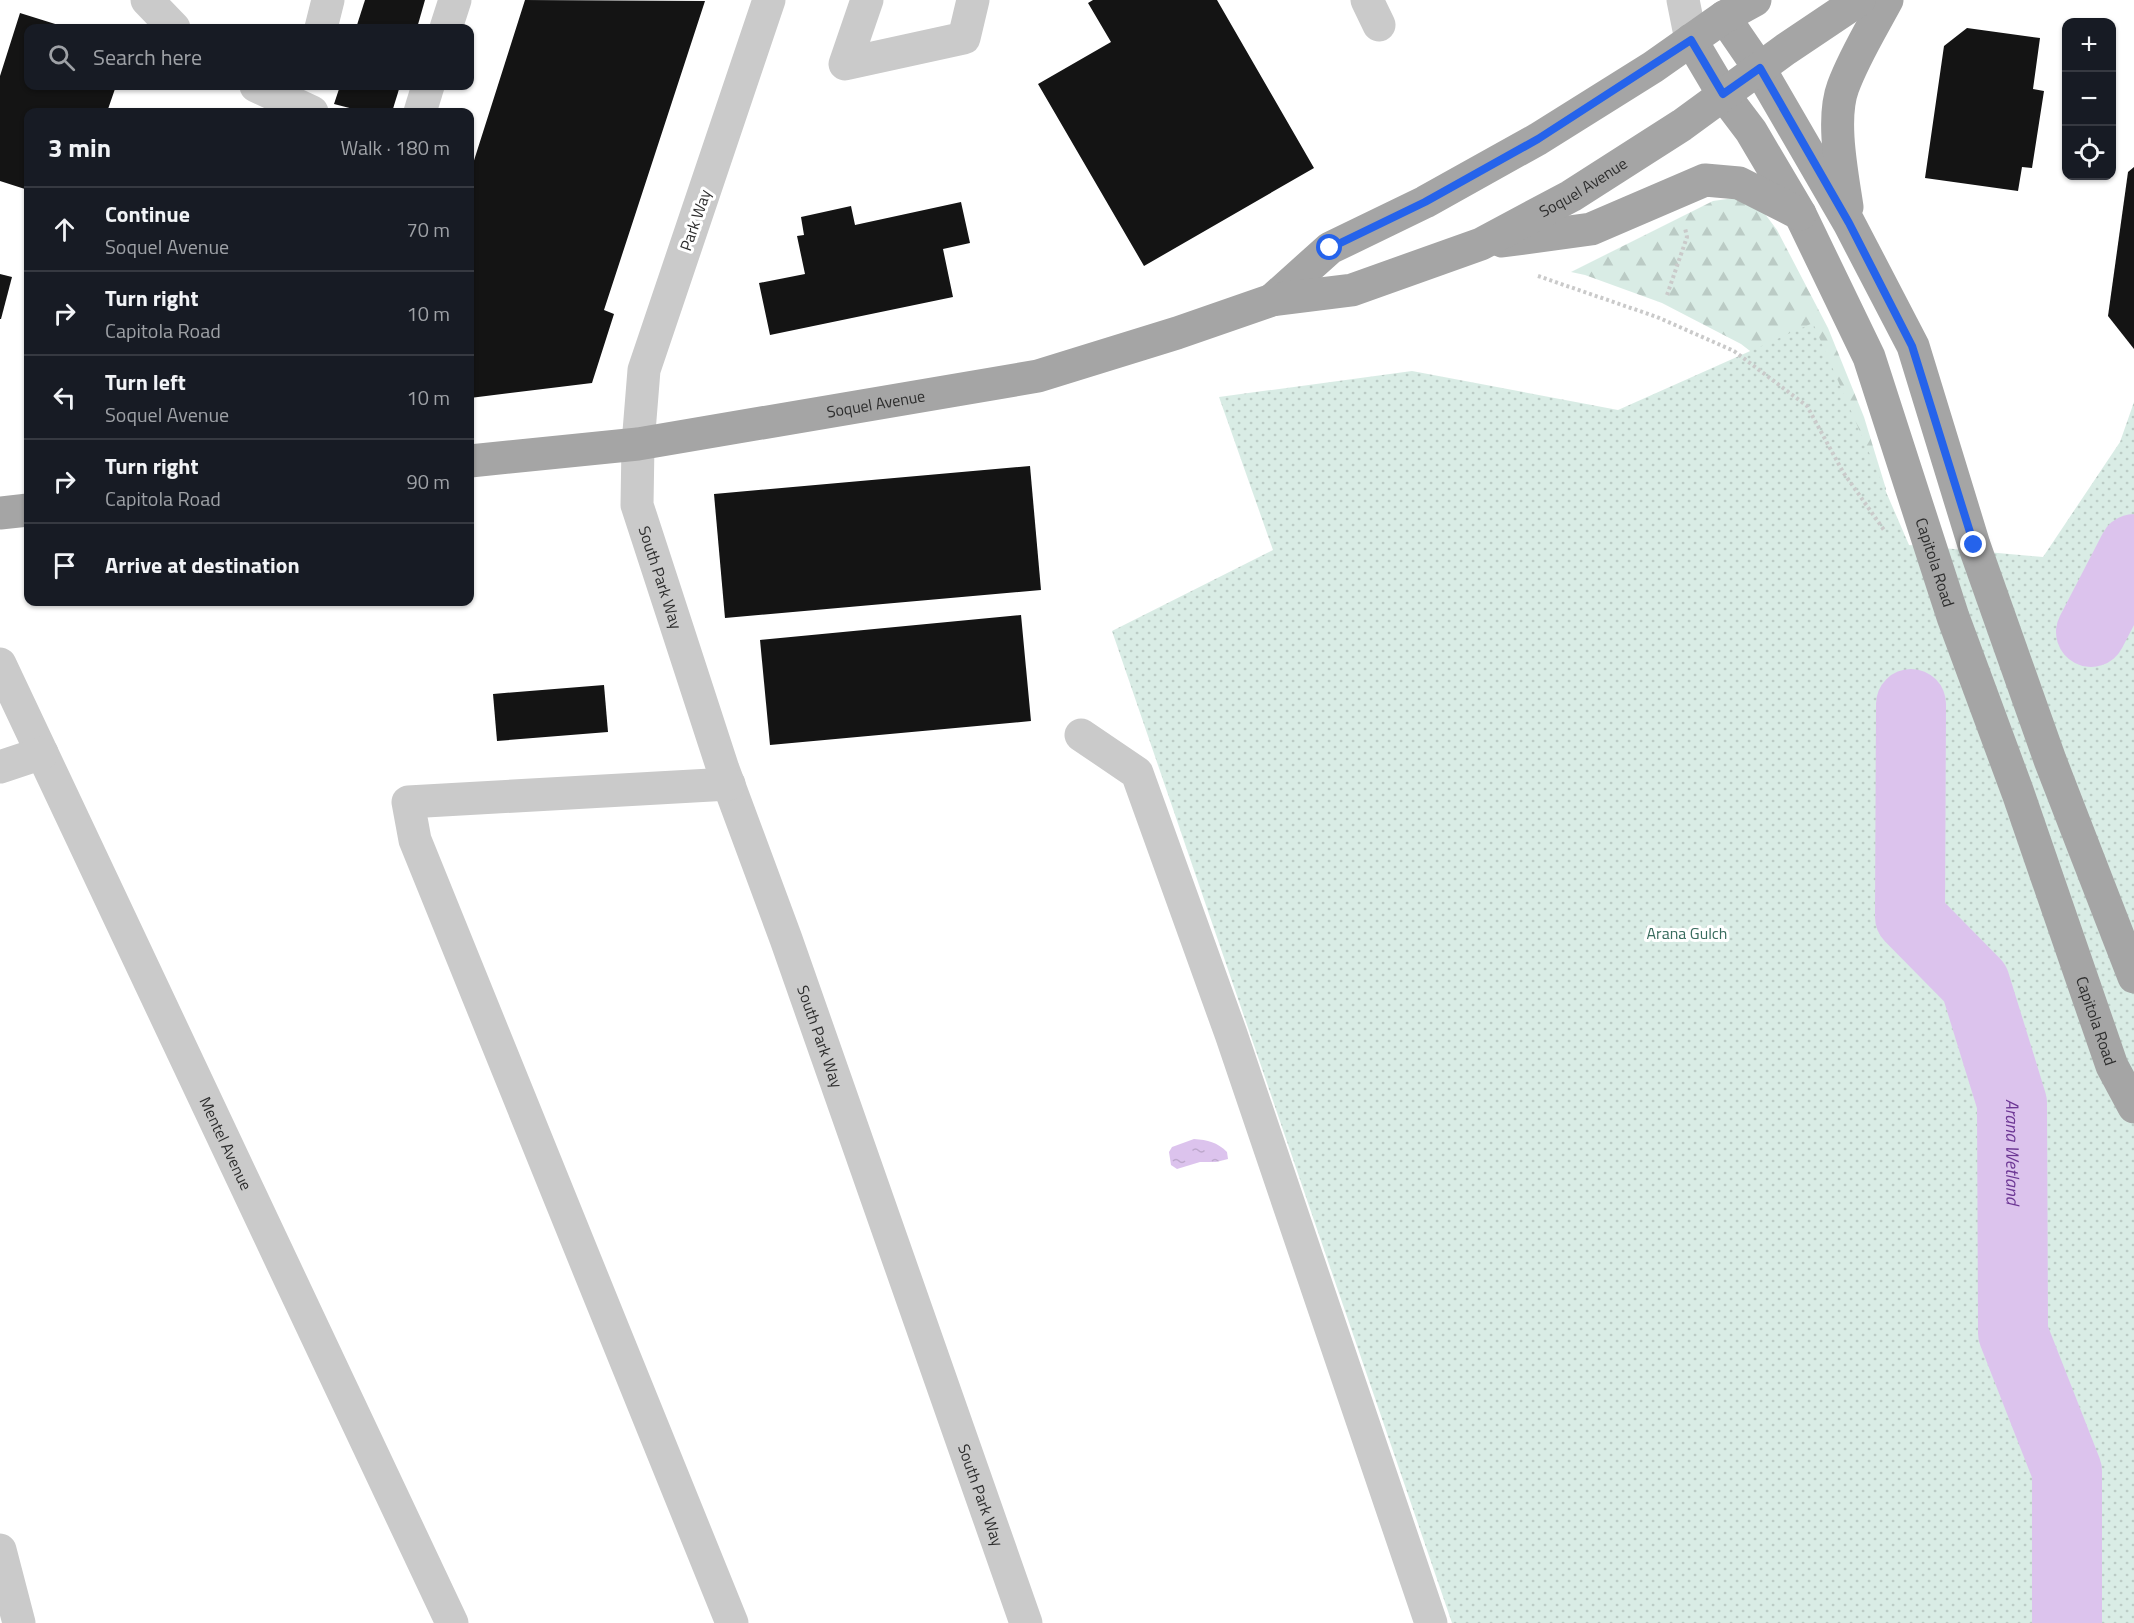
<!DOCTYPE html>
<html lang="en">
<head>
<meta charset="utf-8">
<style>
	:root { --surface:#171b24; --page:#242831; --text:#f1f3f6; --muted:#9ea1a6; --line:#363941 }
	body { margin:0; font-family:"Titillium Web",sans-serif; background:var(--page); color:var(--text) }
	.controls { position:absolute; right:18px; top:18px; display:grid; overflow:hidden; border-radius:12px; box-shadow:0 2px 4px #0004 }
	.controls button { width:54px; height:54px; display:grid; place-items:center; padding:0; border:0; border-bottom:2px solid var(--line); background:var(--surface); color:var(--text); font:30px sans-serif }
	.stop { position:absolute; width:18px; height:18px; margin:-14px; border:4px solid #2563eb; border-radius:50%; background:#fff }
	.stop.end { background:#2563eb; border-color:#fff; box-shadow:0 2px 6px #0008 }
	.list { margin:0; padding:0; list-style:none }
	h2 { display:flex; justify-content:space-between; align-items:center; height:78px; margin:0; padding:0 24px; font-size:26px }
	h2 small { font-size:20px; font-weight:400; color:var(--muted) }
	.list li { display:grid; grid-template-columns:39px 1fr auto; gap:18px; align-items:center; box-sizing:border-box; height:84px; padding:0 24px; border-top:2px solid var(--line) }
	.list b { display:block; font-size:22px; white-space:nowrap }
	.list p { margin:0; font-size:20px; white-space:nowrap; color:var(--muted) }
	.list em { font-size:20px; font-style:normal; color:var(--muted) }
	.icon { flex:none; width:33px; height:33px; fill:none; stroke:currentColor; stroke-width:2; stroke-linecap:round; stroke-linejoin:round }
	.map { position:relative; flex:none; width:2134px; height:1623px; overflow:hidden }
	.search { position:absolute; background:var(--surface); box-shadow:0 2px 4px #0004; left:24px; top:24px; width:450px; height:66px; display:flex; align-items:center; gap:15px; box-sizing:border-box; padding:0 21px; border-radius:12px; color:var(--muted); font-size:22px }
	.panel { position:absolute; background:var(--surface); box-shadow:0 2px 4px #0004; left:24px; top:108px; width:450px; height:498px; border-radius:12px }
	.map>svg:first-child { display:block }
	.forest { fill:url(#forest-firs) }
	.park { fill:url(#park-dots) }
	.water { fill:url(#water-ripples) }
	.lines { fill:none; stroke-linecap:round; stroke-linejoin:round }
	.river { stroke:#dcc3ed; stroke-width:70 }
	.building { fill:#141414 }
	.path { stroke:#cacaca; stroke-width:4; stroke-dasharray:3 3; stroke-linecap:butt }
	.minor { stroke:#cacaca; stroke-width:33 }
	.major { stroke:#a5a5a5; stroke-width:33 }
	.route { stroke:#2563eb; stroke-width:8 }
	.labels { text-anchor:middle; stroke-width:6; stroke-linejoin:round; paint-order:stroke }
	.street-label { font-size:16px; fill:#2d2d2d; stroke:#fff }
	.park-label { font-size:16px; fill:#376b5d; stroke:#fff }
	.water-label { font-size:18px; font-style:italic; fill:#6c3694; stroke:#fff }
</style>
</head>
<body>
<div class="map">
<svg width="2134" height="1623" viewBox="0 0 2134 1623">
	<defs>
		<pattern id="forest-firs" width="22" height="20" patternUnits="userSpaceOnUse" patternTransform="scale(1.5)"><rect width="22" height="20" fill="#d9ece5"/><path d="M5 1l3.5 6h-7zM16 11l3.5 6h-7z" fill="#bbcbc5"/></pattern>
		<pattern id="park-dots" width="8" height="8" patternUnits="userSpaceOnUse" patternTransform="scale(1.5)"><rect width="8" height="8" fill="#d9ece5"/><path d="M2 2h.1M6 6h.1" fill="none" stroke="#bbcbc5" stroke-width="1.8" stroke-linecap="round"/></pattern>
		<pattern id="water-ripples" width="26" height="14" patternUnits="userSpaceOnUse" patternTransform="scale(1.5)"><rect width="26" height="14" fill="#dcc3ed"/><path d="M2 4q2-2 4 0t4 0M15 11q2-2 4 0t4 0" fill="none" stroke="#bda8cc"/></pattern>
	</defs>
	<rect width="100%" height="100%" fill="#fff"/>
	<polygon class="forest" points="1734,198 1759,206 1777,230 1828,328 1864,417 1886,489 1880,500 1827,410 1741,344 1662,303 1585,275 1571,272 1713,201"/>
	<polygon class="park" points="1813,323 1909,545 2043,557 2120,442 2134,402 2134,1623 1452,1623 1112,631 1273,550 1219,397 1412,371 1618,410"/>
	<path class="water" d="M1194 1139C1208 1140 1217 1142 1227 1152L1228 1159 1216 1162H1200L1177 1169 1171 1165 1169 1152 1172 1147Z"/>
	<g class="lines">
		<g class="river">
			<polyline points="2091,632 2134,549"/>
			<path id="s1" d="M1911 704 1910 917 1975 983 2012 1103 2013 1333 2067 1471V1623"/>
		</g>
	</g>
	<g class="building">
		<polygon points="365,0 425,0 417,28 356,28"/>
		<polygon points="525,0 705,1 604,310 614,314 592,383 470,398 470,289 474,274 470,272 470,173"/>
		<polygon points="1093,0 1217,0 1314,168 1144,266 1038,84 1111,42 1088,3"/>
		<polygon points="20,13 68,28 28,28 28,86 116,86 107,112 28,112 28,190 0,181 0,76"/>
		<polygon points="1967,28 2040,38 2033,89 2044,91 2032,168 2022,167 2018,191 1925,178 1944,46"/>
		<polygon points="340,86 400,86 392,112 365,112 334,104"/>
		<polygon points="2134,167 2134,349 2108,316 2128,172"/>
		<polygon points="961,202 970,243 943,249 953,297 770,335 759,283 805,274 797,236 804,235 801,217 851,206 855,225"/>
		<polygon points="0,274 12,277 1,319 0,319"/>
		<polygon points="1030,466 1041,590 725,618 714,494"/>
		<polygon points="1021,615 1031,721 770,745 760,640"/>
		<polygon points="604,685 608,732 497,741 493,694"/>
	</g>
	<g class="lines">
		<g class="path">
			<polyline points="1538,276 1657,317 1734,351 1807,406 1843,472 1884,530"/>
			<polyline points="1667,295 1687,237 1685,228"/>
		</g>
		<g class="minor">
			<polyline points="147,0 174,28"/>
			<path id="s2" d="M769 0 644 370 638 444 637 505 723 769 786 939 1026 1623"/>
			<polyline points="867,0 845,64 964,38 973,0"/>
			<polyline points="1367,0 1379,25"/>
			<polyline points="1683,0 1691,40"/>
			<polyline points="321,28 328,0"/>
			<polyline points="446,28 455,0"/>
			<polyline points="256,86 312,112"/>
			<polyline points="420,112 428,86"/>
			<path id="s3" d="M0 664 452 1623"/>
			<polyline points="1081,735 1137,773 1231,1034 1431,1623"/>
			<polyline points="0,767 42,753"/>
			<polyline points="729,784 408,802 415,840 732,1623"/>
			<polyline points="0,1550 19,1623"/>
		</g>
		<g class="major">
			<polyline points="1724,17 1759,68 1849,223 1913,346 1974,545 2050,760 2134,977"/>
			<path id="s4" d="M1691 40 1723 94 1751 131 1800 214 1869 357 1953 617 2018 793 2112 1066 2134 1107"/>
			<path d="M1847 207C1842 173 1831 119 1843 87 1854 57 1872 28 1887 0"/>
			<polyline points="1502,241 1591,229 1705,180 1739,183 1800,214"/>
			<polyline points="1272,300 1330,248 1425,202 1538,139 1653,67 1724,17 1755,0"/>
			<path id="s5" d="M470 461 638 444 1038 376 1177 333 1272 300 1352 290 1481 244 1571 196 1682 125 1786 49 1859 0"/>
			<polyline points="0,513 28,510"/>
		</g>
	</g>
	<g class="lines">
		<polyline class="route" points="1330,248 1425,202 1538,139 1691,40 1723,94 1760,68 1849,223 1912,346 1974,545"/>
	</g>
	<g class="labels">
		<g class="street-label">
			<text dy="6" stroke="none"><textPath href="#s5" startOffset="1155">Soquel Avenue</textPath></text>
			<text transform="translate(695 220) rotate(-71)" y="6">Park Way</text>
			<text dy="6" stroke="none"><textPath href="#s5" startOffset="410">Soquel Avenue</textPath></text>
			<text dy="6" stroke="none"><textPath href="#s4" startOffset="580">Capitola Road</textPath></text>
			<text dy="6" stroke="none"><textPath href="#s2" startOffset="602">South Park Way</textPath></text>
			<text dy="6" stroke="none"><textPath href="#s4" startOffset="1066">Capitola Road</textPath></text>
			<text dy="6" stroke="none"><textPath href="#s2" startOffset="1088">South Park Way</textPath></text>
			<text dy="6" stroke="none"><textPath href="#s3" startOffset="530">Mentel Avenue</textPath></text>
			<text dy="6" stroke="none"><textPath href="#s2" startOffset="1574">South Park Way</textPath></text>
		</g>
		<g class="park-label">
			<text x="1687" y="939">Arana Gulch</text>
		</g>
		<g class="water-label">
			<text dy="6" stroke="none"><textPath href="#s1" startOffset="480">Arana Wetland</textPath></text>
		</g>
	</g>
</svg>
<div class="controls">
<button>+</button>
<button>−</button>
<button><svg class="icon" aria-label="locate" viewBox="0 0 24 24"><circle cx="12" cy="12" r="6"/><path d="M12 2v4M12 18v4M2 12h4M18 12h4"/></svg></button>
</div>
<div class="stop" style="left:1330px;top:248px"></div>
<div class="stop end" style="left:1974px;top:545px"></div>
<div class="search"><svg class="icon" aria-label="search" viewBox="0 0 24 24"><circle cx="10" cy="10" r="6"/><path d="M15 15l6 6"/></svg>Search here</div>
<section class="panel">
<h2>3 min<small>Walk · 180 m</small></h2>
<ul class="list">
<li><svg class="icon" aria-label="ahead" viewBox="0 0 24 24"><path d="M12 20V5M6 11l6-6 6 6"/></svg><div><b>Continue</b><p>Soquel Avenue</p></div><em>70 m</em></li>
<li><svg class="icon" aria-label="right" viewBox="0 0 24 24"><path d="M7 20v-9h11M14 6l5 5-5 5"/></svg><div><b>Turn right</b><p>Capitola Road</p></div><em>10 m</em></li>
<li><svg class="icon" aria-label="left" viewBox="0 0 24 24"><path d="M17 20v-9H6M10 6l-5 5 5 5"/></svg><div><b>Turn left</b><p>Soquel Avenue</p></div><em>10 m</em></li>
<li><svg class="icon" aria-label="right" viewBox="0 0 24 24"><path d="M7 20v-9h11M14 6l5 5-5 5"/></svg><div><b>Turn right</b><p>Capitola Road</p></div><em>90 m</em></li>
<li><svg class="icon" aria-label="arrive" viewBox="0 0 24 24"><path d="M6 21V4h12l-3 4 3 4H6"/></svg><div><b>Arrive at destination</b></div></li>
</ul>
</section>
</div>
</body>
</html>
